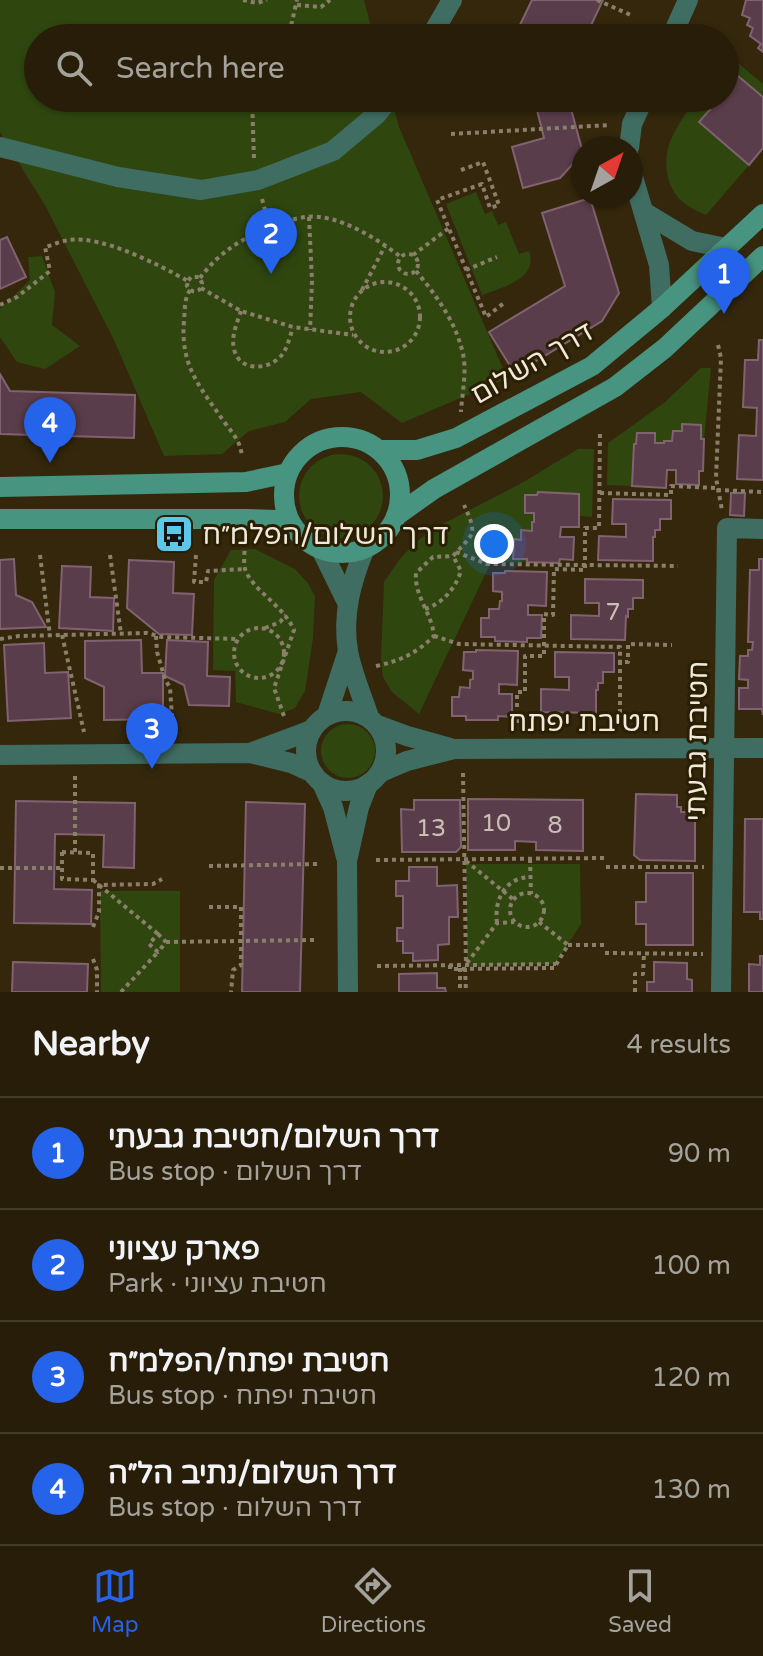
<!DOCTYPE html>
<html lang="en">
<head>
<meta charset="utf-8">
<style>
	:root { --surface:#271d09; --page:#2f2612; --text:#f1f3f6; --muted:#a4a29c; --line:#433b2a; --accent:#2563eb }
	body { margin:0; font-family:"Varela Round",Heebo,sans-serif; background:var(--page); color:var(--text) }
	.compass { position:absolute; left:571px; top:136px; width:72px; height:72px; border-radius:50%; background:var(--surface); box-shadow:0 2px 6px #0004; rotate:40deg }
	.you { position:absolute; left:494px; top:544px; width:28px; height:28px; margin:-20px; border:6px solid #fff; border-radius:50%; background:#1a73e8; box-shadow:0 0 0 12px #1a73e833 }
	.badge { display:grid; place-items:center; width:52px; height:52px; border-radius:50%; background:var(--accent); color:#fff; font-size:26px; font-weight:700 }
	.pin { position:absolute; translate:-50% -66px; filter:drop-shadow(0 2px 4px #0008) }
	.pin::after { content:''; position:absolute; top:42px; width:28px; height:24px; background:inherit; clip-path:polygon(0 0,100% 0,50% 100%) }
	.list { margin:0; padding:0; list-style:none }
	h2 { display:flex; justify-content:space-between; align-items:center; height:104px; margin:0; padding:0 32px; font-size:34px }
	h2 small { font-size:26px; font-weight:400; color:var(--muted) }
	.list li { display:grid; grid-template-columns:52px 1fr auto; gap:24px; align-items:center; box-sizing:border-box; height:112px; padding:0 32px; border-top:2px solid var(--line) }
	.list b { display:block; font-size:30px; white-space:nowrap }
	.list p { margin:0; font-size:26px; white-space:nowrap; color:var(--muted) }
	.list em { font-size:26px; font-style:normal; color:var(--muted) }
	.icon { flex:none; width:44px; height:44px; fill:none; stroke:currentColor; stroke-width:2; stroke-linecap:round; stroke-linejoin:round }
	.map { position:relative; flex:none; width:763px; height:992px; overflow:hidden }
	.search { position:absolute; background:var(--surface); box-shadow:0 2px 6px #0004; left:24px; right:24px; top:24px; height:88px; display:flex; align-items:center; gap:20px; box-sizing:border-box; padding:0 28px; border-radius:44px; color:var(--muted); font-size:30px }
	.sheet { height:552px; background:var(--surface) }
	nav { display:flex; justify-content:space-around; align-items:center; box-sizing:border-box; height:112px; border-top:2px solid var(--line); background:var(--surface); font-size:22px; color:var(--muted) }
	nav a { display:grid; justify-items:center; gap:4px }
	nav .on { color:var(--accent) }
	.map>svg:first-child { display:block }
	.green { fill:#2f470f }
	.building { fill:#5a3d4a; stroke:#816270; stroke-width:2 }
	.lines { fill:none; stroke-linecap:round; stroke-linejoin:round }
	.path { stroke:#8a7f6a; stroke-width:4; stroke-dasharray:4 4; stroke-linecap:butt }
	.street { stroke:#406d61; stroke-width:20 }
	.secondary { stroke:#479480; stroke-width:20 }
	.labels { text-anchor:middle; stroke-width:6; stroke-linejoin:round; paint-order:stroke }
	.number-label { font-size:24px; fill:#cbbeb6 }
	.street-label { font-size:28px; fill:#f1e9da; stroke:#2a1e03 }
	.poi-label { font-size:28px; fill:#f1e9da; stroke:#2a1e03; text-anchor:start }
</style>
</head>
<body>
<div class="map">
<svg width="763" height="992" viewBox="0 0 763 992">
	<rect width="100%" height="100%" fill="#34270c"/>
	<g class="green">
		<polygon points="0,0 364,0 374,38 38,38 38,98 391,98 399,127 507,378 402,423 361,392 311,399 285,422 249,431 222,454 164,456 114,340 46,207 0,132"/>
		<polygon points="725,60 738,63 763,84 763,97 738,76 725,92"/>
		<path d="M695 98H720L699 122 749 165 706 215C699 212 690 208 684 203 665 188 662 158 672 137 678 124 688 111 695 98Z"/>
		<path d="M476 192 485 214 492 211 498 225 506 222 519 254 529 251C539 279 502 287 482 295L446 204Z"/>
		<polygon points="42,256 55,292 52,325 80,346 45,369 17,362 0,337 0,309 30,280 28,257"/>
		<polygon points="701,368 711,368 704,439 701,439 701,425 683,424 682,431 673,431 672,441 664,441 664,443 655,443 655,433 637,433 636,444 634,445 632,486 607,485 608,443 664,403"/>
		<polygon points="578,449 594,449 592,517 579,516 579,494 538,492 537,495 525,495 525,513 534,513 534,522 532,523 532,531 522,530 521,540 514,540 513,558 527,559 527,562 491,562 419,714 392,692 383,677 381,659 384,582 399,560 414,544 431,530 520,484"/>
		<circle cx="341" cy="496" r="42"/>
		<polygon points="255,549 295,569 307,582 315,596 313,638 305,691 295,708 279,714 236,702 235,671 213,670 214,580 231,550"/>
		<circle cx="348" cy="751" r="27"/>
		<polygon points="466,864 580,864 581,924 555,964 467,966"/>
		<polygon points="100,891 180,891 180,992 101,992"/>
	</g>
	<g class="building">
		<polygon points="532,0 603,0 585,38 526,38 516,33"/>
		<polygon points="746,0 763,0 763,52 758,48 761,44 750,36 753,28 747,25 750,18 742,15"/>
		<polygon points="738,76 763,97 763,148 749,165 699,122 720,98 725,98 725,92"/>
		<polygon points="534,98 568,98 583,153 560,178 523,188 512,147 544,138"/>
		<polygon points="590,198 619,293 602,321 515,374 489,332 565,286 542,213"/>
		<polygon points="7,237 26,277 0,289 0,240"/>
		<polygon points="759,340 763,340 763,480 737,479 739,435 756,436 757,408 743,407 745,360 758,360"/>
		<polygon points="0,374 10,391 135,395 134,438 0,434"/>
		<polygon points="682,424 701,425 701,439 704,439 703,471 699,471 699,485 676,484 676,470 667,470 666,488 632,486 634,444 636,444 637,433 655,433 655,443 664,443 664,441 672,441 673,431 682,431"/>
		<polygon points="538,492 579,494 579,527 561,527 560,537 574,537 573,560 560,559 559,563 527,562 527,559 513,559 514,539 521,540 521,530 532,531 532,522 534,522 534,513 525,513 525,495 537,495"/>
		<polygon points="731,493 745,493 744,516 730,515"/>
		<polygon points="613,499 671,500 671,519 660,519 660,530 655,530 655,537 653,537 653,561 598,560 599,536 626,537 626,524 612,524"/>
		<polygon points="14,559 16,595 32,602 46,627 0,629 0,560"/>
		<polygon points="759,559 763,559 763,715 762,709 739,709 739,688 748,688 748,680 739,679 740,656 748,656 748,650 752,650 753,642 748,642 750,570 759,570"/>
		<polygon points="129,560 174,562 173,593 194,594 192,635 159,634 127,608"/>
		<polygon points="62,566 91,567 90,597 114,598 113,631 59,628"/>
		<polygon points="505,571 547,572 546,606 528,605 528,615 542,615 541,638 527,638 527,642 495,641 495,637 481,637 481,618 489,618 489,609 499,609 500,601 502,601 502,592 493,591 493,573 505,573"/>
		<polygon points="585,579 643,580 643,598 633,598 633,609 628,609 628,617 626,616 625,640 571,639 571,615 599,616 599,603 585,603"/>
		<polygon points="141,640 142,673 163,673 163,719 104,720 104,687 85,678 85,641"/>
		<polygon points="167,640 208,642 207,676 230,677 229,706 189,705 184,685 165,676"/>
		<polygon points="44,643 45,673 68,672 71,718 8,721 4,645"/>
		<polygon points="476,650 518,651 517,685 499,684 499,694 512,694 512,717 498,716 498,720 466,720 466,716 452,716 452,697 459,697 460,687 470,688 470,680 473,679 473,671 463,670 464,652 476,652"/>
		<polygon points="555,652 614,653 614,672 603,672 603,683 598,683 598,690 596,690 596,713 541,712 541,689 569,690 569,677 555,677"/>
		<polygon points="636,794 677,795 677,807 681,807 681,812 695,812 695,861 640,860 634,855"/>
		<polygon points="468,799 583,800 583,851 536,850 536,842 515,841 515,850 468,850"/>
		<polygon points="414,800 460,800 461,847 456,852 402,852 401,809 414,810"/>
		<polygon points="16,801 135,803 134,868 103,867 104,835 55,834 54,889 92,890 91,924 14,923"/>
		<polygon points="246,802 305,804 300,992 242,992"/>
		<polygon points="745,819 763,819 763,919 760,919 760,912 744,912"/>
		<polygon points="409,867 437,867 437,886 457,885 458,917 449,917 449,944 438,945 438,960 413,961 413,953 403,953 403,941 397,941 397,928 403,928 403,896 396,896 396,881 409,881"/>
		<polygon points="646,873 693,873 693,945 646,945 646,924 636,924 636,902 646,902"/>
		<polygon points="760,956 763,956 763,992 749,992 749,964 760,965"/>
		<polygon points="13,962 88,964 87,992 12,992"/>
		<polygon points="654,962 687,963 687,979 692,980 692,992 647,992 647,982 654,982"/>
		<polygon points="437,973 437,988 445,988 446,992 399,992 399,974"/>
	</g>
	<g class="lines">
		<g class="path">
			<polyline points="243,0 257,3 267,0"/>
			<polyline points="597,0 633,16"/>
			<polyline points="297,5 321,7 330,0"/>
			<polyline points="282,38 291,26 297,0"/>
			<polyline points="252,98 254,159"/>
			<polyline points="451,134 610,125"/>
			<polyline points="461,170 483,162 499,205 490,208 482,184 437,200 486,317 504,303"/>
			<polyline points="262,199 270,228"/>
			<polyline points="309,217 312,281 310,330"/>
			<circle cx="408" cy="264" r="10"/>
			<polyline points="413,255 449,228"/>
			<polyline points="466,270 497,257"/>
			<path d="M416 271C436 295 456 322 463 354 467 372 462 393 461 412"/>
			<path d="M200 278C217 255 237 241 264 230 277 225 291 219 305 217 337 213 376 238 401 257"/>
			<circle cx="385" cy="317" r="35"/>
			<polyline points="201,288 241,311 293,327 353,335"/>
			<path d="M190 290C184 299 185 310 184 321 180 367 201 388 225 423 234 435 240 441 242 456"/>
			<polyline points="362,290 385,246"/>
			<path d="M0 305 17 297 50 271 45 247C53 245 61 241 69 240 102 235 159 265 188 281L187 286 192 291C198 292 201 290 202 283L199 277H191L188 281"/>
			<path d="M241 311C237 323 231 336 234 349 239 373 272 371 284 352 288 345 290 336 293 328"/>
			<polyline points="718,345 721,358 716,478 722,510"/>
			<polyline points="717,490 763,492"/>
			<polyline points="600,493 671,495 671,486 717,488"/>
			<path d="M245 543C245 550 243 562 245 569 252 590 284 606 294 630L274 688 285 719"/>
			<polyline points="456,552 487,564 678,566"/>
			<polyline points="40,555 50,636"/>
			<polyline points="110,555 121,634"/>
			<polyline points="196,555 194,582 206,582 208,571 245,569"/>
			<path d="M425 609C443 603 455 589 461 571L453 556"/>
			<polyline points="265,628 280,622 286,615"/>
			<circle cx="259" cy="653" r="25"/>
			<polyline points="62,635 84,732"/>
			<polyline points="156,636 157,652 165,679 170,688 173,731"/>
			<polyline points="434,636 459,644 620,647 620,662"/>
			<polyline points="0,639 19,636 147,633 162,637 238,639"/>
			<path d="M376 666C400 661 417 653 434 636 432 613 414 596 416 573L433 557 453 556C474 533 478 535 464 505"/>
			<polyline points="620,713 620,662 628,662 628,644 672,645"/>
			<polyline points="517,723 517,692 525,692 525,656 544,656 544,614 553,615 554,569 585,570 585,528 599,528 600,430"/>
			<polyline points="463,773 466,965"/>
			<polygon points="62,852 93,853 93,880 62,879"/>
			<polyline points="75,852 75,775"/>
			<polyline points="530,859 531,894"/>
			<polyline points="376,860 606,858"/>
			<polyline points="466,861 514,900"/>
			<polyline points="209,866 317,864"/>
			<polyline points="606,867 704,867"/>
			<polyline points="0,868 62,868"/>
			<polyline points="93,880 158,934"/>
			<circle cx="527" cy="910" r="17"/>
			<polyline points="209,907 241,907 241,965 233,970 231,992"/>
			<path d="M497 923C494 899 505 878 530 877"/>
			<polyline points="93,927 99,912 99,885 153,884 162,879"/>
			<polygon points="158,934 166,942 158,952 149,944"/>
			<polyline points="166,942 315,940"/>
			<polyline points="568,945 605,945"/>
			<polyline points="605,953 703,954"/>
			<polyline points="93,959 97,970 97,992"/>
			<polyline points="467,963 497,923 514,922"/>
			<polyline points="450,965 450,969 554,968 568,945 539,922"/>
			<polyline points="377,966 556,964"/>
			<polyline points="460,968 460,992"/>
			<polyline points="465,968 466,992"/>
			<polyline points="121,992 158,952"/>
			<polyline points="635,992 635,974 643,974 644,954"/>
		</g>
		<g class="street">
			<polyline points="430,38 452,0"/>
			<polyline points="671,38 688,0"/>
			<polyline points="0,147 118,177 201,190 258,180 333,151 377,114 390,98"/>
			<polyline points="629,148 632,124 644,98"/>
			<polyline points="631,170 659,265 662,308"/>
			<polyline points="644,212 692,241 726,248"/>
			<path d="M365 548C351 582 342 615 348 651 352 673 362 696 369 717"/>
			<polyline points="321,549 347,602"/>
			<circle cx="346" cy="751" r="40"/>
			<polyline points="327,715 348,651"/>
			<polyline points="377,725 407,736 450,748"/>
			<polyline points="250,753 312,730"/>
			<polyline points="0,755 250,753 291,763 313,773"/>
			<polyline points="381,772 407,761 454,749 763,748"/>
			<polyline points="322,783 333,807 346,857"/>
			<polyline points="348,992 347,861 359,807 368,784"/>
			<polyline points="721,992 727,528 763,529"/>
		</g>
		<g class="secondary">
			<circle cx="342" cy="495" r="58"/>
			<polyline points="379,450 417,450 456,438 592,366 662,308 763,214"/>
			<polyline points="0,487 246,482 288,473"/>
			<polyline points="396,516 434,489 615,387 665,348 763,256"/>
			<polyline points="0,519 246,519 277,520 292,525"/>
		</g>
	</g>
	<defs>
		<symbol id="bus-square" viewBox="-11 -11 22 22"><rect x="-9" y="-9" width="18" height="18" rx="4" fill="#5cc7e7" stroke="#2a1e03"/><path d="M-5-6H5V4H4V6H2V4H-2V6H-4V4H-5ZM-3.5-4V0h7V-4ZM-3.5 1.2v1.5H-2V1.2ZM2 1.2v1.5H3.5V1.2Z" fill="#111"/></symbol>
	</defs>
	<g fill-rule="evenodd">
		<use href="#bus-square" x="152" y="512" width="44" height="44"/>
	</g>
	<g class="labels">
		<g class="number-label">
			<text x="613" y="620">7</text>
			<text x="496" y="831">10</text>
			<text x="555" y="833">8</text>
			<text x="431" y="836">13</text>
		</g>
		<g class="street-label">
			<text transform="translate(532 362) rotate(-30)" y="10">דרך השלום</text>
			<text x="584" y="731">חטיבת יפתח</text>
			<text transform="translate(696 741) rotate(-89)" y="10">חטיבת גבעתי</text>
		</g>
		<g class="poi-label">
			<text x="202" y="544">דרך השלום/הפלמ״ח</text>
		</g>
	</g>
</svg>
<svg class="compass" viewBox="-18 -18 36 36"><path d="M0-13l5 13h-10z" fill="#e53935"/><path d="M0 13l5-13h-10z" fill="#a4a29c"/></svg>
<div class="you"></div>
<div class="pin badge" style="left:724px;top:314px">1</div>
<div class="pin badge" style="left:271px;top:274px">2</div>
<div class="pin badge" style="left:152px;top:769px">3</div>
<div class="pin badge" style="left:50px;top:463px">4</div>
<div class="search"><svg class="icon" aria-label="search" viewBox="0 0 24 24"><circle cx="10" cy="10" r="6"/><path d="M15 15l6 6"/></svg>Search here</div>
</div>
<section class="sheet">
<h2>Nearby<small>4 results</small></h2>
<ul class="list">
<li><span class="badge">1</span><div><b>דרך השלום/חטיבת גבעתי</b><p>Bus stop · דרך השלום</p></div><em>90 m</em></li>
<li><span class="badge">2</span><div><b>פארק עציוני</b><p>Park · חטיבת עציוני</p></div><em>100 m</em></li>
<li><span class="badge">3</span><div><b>חטיבת יפתח/הפלמ״ח</b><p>Bus stop · חטיבת יפתח</p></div><em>120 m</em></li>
<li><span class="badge">4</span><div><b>דרך השלום/נתיב הל״ה</b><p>Bus stop · דרך השלום</p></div><em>130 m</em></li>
</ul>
</section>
<nav>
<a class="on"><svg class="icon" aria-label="map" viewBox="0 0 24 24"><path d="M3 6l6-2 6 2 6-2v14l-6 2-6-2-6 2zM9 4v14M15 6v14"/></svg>Map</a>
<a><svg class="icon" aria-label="directions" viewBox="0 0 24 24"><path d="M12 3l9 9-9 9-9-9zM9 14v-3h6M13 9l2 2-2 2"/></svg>Directions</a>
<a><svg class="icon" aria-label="saved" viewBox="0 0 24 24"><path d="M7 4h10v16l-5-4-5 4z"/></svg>Saved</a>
</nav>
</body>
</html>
